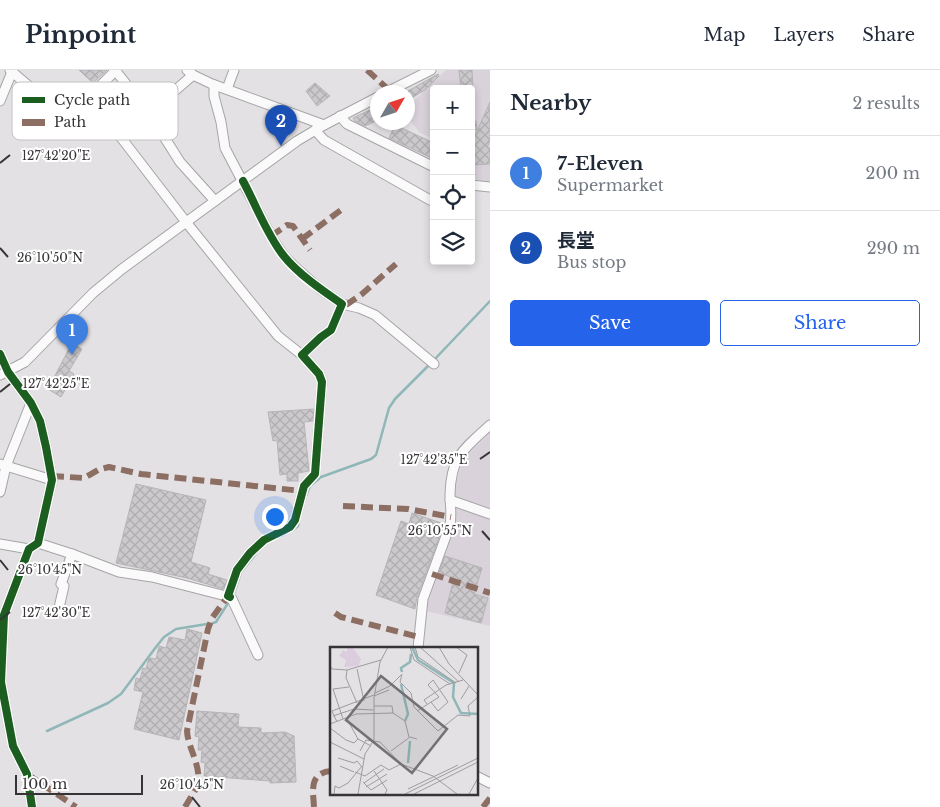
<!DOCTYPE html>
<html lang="en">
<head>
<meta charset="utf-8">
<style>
	:root { --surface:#fff; --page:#f6f6f7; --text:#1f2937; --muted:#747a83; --line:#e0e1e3; --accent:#2563eb }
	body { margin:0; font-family:"Libre Baskerville","Noto Sans JP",serif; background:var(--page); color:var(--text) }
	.controls { position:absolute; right:15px; top:15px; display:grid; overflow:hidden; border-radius:5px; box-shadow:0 2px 8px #0003 }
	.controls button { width:45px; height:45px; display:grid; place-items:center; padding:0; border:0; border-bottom:1px solid var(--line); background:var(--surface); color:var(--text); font:25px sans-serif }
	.compass { position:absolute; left:370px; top:15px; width:45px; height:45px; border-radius:50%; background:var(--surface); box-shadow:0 2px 8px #0003; rotate:51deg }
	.scale { position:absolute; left:15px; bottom:12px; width:128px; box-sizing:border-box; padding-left:5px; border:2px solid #363436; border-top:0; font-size:14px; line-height:18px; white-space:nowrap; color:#363436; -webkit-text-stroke:4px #fff; paint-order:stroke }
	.you { position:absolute; left:274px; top:446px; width:18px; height:18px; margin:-12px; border:4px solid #fff; border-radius:50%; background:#1a73e8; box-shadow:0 0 0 8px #1a73e833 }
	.badge { display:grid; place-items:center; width:32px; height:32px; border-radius:50%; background:var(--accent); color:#fff; font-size:16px; font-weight:700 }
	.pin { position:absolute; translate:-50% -41px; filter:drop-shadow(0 1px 2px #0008) }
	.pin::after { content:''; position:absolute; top:26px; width:18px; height:15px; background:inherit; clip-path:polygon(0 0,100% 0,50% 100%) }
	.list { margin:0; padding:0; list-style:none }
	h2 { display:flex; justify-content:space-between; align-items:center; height:65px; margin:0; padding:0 20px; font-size:21px }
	h2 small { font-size:16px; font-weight:400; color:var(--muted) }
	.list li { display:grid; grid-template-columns:32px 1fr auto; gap:15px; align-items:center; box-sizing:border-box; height:75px; padding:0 20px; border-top:1px solid var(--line) }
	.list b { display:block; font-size:19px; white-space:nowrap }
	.list p { margin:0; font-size:16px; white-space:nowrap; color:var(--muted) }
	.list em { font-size:16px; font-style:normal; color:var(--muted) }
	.actions { display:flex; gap:10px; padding:15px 20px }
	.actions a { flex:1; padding:11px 0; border:1px solid var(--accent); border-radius:5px; text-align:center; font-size:18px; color:var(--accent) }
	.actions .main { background:var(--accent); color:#fff }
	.icon { flex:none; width:28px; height:28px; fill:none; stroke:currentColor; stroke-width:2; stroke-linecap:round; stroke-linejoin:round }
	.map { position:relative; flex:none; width:490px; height:737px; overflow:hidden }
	header { display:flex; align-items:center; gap:30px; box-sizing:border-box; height:70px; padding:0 25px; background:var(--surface); border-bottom:1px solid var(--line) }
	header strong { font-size:24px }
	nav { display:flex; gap:28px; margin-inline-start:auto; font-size:18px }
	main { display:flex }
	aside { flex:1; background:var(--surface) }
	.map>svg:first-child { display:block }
	.built { fill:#d9d2db }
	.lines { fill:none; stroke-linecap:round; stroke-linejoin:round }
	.stream { stroke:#90b7b8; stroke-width:2.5 }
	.building { fill:url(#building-cross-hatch); stroke:#b6b4b7 }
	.minor-casing { stroke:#a6a4a7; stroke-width:11 }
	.minor { stroke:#fbfafb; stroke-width:9 }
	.quiet { stroke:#8d6e63; stroke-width:6; stroke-dasharray:12 6; stroke-linecap:butt }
	.cycleway-casing { stroke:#fff; stroke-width:11 }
	.cycleway { stroke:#1b5e20; stroke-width:8 }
	.ticks { fill:none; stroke:#363436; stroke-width:2 }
	.inset-river { fill:none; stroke:#90b7b8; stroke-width:2.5 }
	.inset-road { fill:none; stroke:#9e9c9f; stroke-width:1 }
	.view { fill:#737173; fill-opacity:0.15; stroke:#737173; stroke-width:2.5 }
	.inset-edge { fill:none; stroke:#363436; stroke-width:2.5 }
	.key { fill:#fff; stroke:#c3c2c3; stroke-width:1 }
	.key-label { font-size:14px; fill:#363436 }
	.ticks-label { font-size:12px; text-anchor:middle; fill:#363436; stroke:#fff; stroke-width:4; stroke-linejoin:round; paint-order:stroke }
</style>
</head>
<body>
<header>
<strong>Pinpoint</strong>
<nav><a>Map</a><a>Layers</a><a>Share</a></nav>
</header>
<main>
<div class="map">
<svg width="490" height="737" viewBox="0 0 490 737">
	<defs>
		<pattern id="building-cross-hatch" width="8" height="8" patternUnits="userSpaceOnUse" patternTransform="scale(1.25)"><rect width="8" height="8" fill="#cbc9cc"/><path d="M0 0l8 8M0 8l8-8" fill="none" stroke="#afadb0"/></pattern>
	</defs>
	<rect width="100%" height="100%" fill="#e4e1e5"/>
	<g class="built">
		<polygon points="446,0 490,0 490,113 471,108 471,19 434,19 434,69 420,63 408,48 410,35"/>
		<polygon points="490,363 490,556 425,541 455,458 454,418 461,396 467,384"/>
	</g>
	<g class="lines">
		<g class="stream">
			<polyline points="434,290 490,231"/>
			<polyline points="306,426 310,416 321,407 371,389 376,385 389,338 395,329 430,294"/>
			<polyline points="293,460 298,456 299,451"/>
			<polyline points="233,526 241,502 258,481"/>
			<polyline points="213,553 216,552 230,530"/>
			<polyline points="47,661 108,633 121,624 156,577 164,567 176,559 207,554"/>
		</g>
	</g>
	<g class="building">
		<polygon points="79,0 107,0 93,13"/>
		<polygon points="459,0 472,0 473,19 461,19"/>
		<polygon points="438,4 439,6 425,20 408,30 408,21"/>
		<polygon points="315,13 330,26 317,36 306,21"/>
		<polygon points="490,32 490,70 487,78 490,78 490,94 471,95 471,52 476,51 477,61"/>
		<polygon points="378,36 378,50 365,56 355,51 353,48"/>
		<polygon points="395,55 434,73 434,89 389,68"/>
		<polygon points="72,273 82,279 69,301 74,304 61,327 48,319"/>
		<polygon points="314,339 313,351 304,352 309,401 298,403 298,411 287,411 287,404 280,405 277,370 273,371 268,342"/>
		<polygon points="136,414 206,430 191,492 210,498 208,504 227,510 224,519 187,508 116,493"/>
		<polygon points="412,443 444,454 417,527 415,539 376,525 401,451 409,454"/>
		<polygon points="445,486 482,498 474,524 488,528 481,553 445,543 454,508 439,503"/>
		<polygon points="187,559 202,563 179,670 134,659 143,622 134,620 136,608 140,609 143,598 146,599 149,588 156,589 159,576 166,578 169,567 185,570"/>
		<polygon points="197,641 239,644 238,657 261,658 261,663 285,662 294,666 296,712 270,713 270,711 204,706 205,693 201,692 202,680 198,680 199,667 195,666"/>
	</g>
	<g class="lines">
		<defs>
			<g id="minor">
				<path d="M10 0C22 10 34 23 50 26 69 30 75 24 96 35L186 152 278 266 302 285"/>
				<polyline points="115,0 149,43 180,92 215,131"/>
				<polyline points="187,0 193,5 212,14 324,55"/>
				<polyline points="214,15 214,26 221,52 225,78 272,168 284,186 294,196 320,219 342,234 331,260 321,267 302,285 319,304 322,312 315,404 304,416 295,450 290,457 264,470 250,483 237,500 228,526"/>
				<polyline points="227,19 234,0"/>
				<polyline points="387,22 431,0"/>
				<polyline points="86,30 116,0"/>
				<polyline points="0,31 12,2"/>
				<polyline points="340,46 347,54 434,97"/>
				<polyline points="315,60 324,70 430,130"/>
				<polyline points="118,65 149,43 193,5"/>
				<polyline points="471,115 490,117"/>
				<polyline points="342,234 359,238 375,245 434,294"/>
				<polyline points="0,284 8,302 31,333 40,351 46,377 52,410 38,473 29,479 4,545 1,612 13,676 27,704 32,737"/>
				<polyline points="0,305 25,292 93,223 122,199 297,71 324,55 378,27"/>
				<polyline points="0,394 52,410"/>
				<polyline points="0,422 6,396 31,333"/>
				<polyline points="450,430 490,444"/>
				<polyline points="38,473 72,484 119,502 152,507 230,527 232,529 258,585"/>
				<polyline points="0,474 29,479"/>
				<polyline points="58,542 64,516 61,514 72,484"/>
				<path d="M418 578 423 529 450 455C452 444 450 434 450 424 451 386 464 379 490 355"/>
				<polyline points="476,706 490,713"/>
			</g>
		</defs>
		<use href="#minor" class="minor-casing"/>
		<use href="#minor" class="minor"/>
		<g class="quiet">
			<polyline points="367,0 390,21"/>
			<polyline points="271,166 287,155 293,156 310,180"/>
			<polyline points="302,169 341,140"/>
			<polyline points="346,235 362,224 396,194"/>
			<polyline points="52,406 84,408 98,400 109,397 141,404 302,421"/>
			<polyline points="343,436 408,439 451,447"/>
			<polyline points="432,504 490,523"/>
			<polyline points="335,543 341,547 419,567"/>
			<polyline points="27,704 76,737"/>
			<path d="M185 737C189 730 194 723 197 716 203 698 188 679 187 661L208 559 212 548 228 526"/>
			<path d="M314 737C313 720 309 703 331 701"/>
			<polyline points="483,737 490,728"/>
		</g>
		<defs>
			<g id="cycleway">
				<polyline points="0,284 8,302 31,333 40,351 46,377 52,410 38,473 29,479 4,545 1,612 13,676 27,704 32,737"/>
				<path d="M230 527 228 526 237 500 250 483 264 470 290 457 295 450 304 416 315 404 322 312 319 304 302 285 321 267 331 260 342 234C323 221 298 204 283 185 266 163 256 135 243 111"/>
			</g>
		</defs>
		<use href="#cycleway" class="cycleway-casing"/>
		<use href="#cycleway" class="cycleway"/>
	</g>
	<path class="ticks" d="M0 93 10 85M0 178 8 187M0 322 10 314M480 389 490 382M482 461 490 470M0 490 8 500M0 550 10 542M192 727 200 737"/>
	<g transform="translate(330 577)">
		<rect width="148" height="148" fill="#e4e1e5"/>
		<path d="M17 1H23L31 12 29 19 14 20 16 13 9 9 13 3 17 5Z" fill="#dbcdde"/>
		<path class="inset-river" d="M82 0 88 13 124 36 123 50 131 66 148 67M72 25 71 21 80 15 81 7M71 37 78 67 75 74M78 116 80 94"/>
		<path class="inset-road" d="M80 0 84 13 120 37M85 0 88 10 126 36M90 0 129 35M109 0 119 17 148 48M126 0 137 8 129 26M0 19 2 22 17 23M27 22 34 54M72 27 70 35 81 46 84 60 108 84 128 68 140 69 138 59 148 50M45 46 60 39 71 28M44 49 59 43M131 52 139 39M27 56 16 31 17 23 51 13M97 57 94 53 116 38 133 33M44 59H62L63 66 75 74 79 90M87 64 109 50 98 38 103 33 118 55 108 64 101 55M3 69 24 62 43 63M13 72 3 42 19 40M17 72 28 92 41 99M7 75 2 64 44 48M0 77 26 67 63 66M0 81 16 93 24 96 28 92M0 95 34 112M30 104 36 93 50 95 71 117 103 129 127 147M61 104 80 90 87 92M8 111 24 116 27 114 32 120M10 119 24 125M44 124 57 143 55 147M25 125 35 129 51 118 59 123 71 117M33 135 41 143 57 133M34 136 54 122M36 140 57 127M78 142 128 118M4 147 5 139 9 141 18 136 32 119M28 147 35 107 44 93V51L50 15 58 0M75 147 148 111M84 147 148 115M139 147 148 131"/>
		<path class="view" d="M51 29 117 82 82 126 16 73Z"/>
		<rect width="148" height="148" class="inset-edge"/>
	</g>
	<rect x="12" y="12" width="166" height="58" rx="8" class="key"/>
	<rect x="22" y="27" width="23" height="6" fill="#1b5e20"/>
	<rect x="22" y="49" width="23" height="7" fill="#8d6e63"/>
	<g class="key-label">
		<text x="54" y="35">Cycle path</text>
		<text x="54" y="57">Path</text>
	</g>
	<g class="ticks-label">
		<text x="56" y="90">127°42'20"E</text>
		<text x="50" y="192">26°10'50"N</text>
		<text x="56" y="318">127°42'25"E</text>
		<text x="434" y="394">127°42'35"E</text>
		<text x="440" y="465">26°10'55"N</text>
		<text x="50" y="504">26°10'45"N</text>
		<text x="56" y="547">127°42'30"E</text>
		<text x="192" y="719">26°10'45"N</text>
	</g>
</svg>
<div class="controls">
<button>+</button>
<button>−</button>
<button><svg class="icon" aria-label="locate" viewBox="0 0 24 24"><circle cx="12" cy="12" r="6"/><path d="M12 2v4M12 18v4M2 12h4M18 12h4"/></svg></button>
<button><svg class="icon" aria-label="layers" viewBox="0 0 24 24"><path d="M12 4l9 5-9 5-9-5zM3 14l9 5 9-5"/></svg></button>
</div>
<svg class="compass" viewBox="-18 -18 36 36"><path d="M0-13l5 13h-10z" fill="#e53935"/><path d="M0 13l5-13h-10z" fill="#747a83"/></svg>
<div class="scale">100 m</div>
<div class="you"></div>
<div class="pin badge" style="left:72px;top:285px;background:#3f7fe0">1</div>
<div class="pin badge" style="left:281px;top:76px;background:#1a4fb4">2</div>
</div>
<aside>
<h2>Nearby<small>2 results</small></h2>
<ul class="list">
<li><span class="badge" style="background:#3f7fe0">1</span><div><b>7-Eleven</b><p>Supermarket</p></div><em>200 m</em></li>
<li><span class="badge" style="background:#1a4fb4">2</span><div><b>長堂</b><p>Bus stop</p></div><em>290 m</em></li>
</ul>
<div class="actions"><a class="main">Save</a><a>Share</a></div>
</aside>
</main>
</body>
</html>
